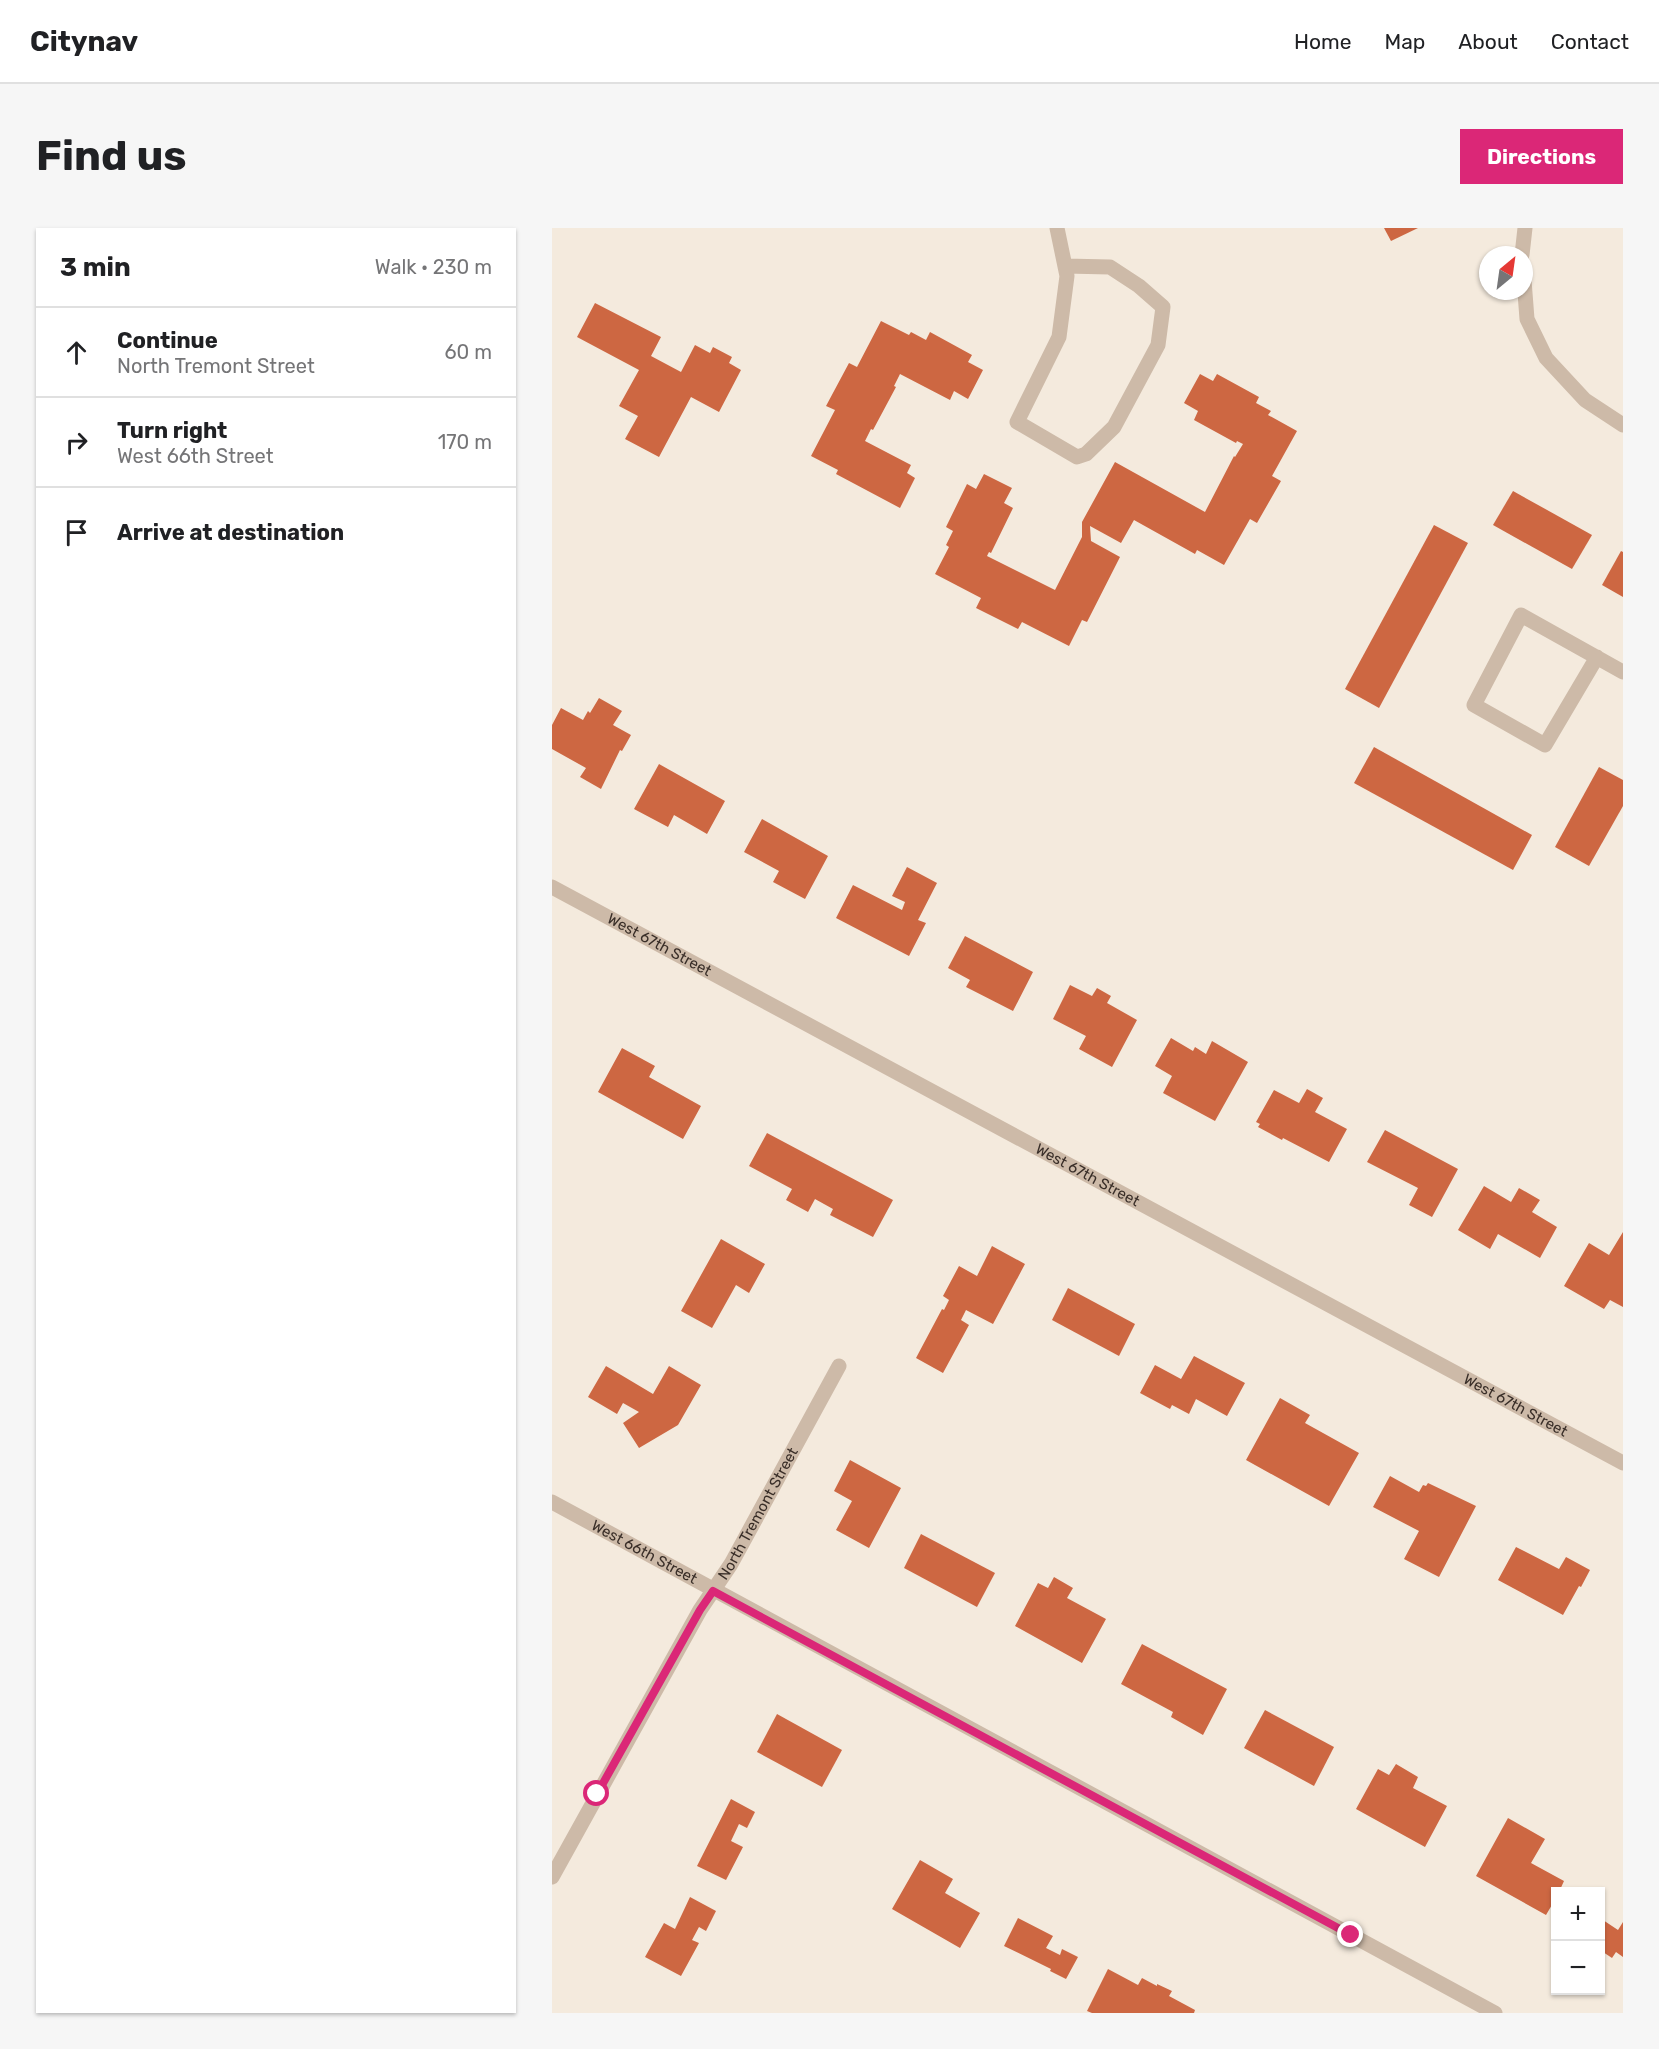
<!DOCTYPE html>
<html lang="en">
<head>
<meta charset="utf-8">
<style>
	:root { --surface:#fff; --page:#f6f6f6; --text:#202124; --muted:#757577; --line:#e0e0e0; --accent:#db2777 }
	body { margin:0; font-family:Rubik,sans-serif; background:var(--page); color:var(--text) }
	.controls { position:absolute; right:18px; bottom:18px; display:grid; overflow:hidden; border-radius:0px; box-shadow:0 2px 4px #0004 }
	.controls button { width:54px; height:54px; display:grid; place-items:center; padding:0; border:0; border-bottom:2px solid var(--line); background:var(--surface); color:var(--text); font:30px sans-serif }
	.compass { position:absolute; left:927px; top:18px; width:54px; height:54px; border-radius:50%; background:var(--surface); box-shadow:0 2px 4px #0004; rotate:29deg }
	.stop { position:absolute; width:18px; height:18px; margin:-14px; border:4px solid #db2777; border-radius:50%; background:#fff }
	.stop.end { background:#db2777; border-color:#fff; box-shadow:0 2px 6px #0008 }
	.list { margin:0; padding:0; list-style:none }
	h2 { display:flex; justify-content:space-between; align-items:center; height:78px; margin:0; padding:0 24px; font-size:26px }
	h2 small { font-size:20px; font-weight:400; color:var(--muted) }
	.list li { display:grid; grid-template-columns:39px 1fr auto; gap:18px; align-items:center; box-sizing:border-box; height:90px; padding:0 24px; border-top:2px solid var(--line) }
	.list b { display:block; font-size:22px; white-space:nowrap }
	.list p { margin:0; font-size:20px; white-space:nowrap; color:var(--muted) }
	.list em { font-size:20px; font-style:normal; color:var(--muted) }
	.icon { flex:none; width:33px; height:33px; fill:none; stroke:currentColor; stroke-width:2; stroke-linecap:round; stroke-linejoin:round }
	.map { position:relative; flex:none; width:1071px; height:1785px; overflow:hidden; border-radius:0px }
	header { display:flex; align-items:center; gap:36px; box-sizing:border-box; height:84px; padding:0 30px; background:var(--surface); border-bottom:2px solid var(--line) }
	header strong { font-size:28px }
	nav { display:flex; gap:33px; margin-inline-start:auto; font-size:21px }
	.intro { display:flex; align-items:center; justify-content:space-between; box-sizing:border-box; height:144px; padding:0 36px }
	h1 { margin:0; font-size:42px }
	.button { padding:15px 27px; border-radius:0px; background:var(--accent); color:#fff; font-size:21px; font-weight:700 }
	main { display:flex; gap:36px; padding:0 36px }
	aside { flex:1; background:var(--surface); border-radius:0px; box-shadow:0 2px 4px #0004 }
	.map>svg:first-child { display:block }
	.building { fill:#cd6742 }
	.lines { fill:none; stroke-linecap:round; stroke-linejoin:round }
	.minor { stroke:#cdbaa8; stroke-width:15 }
	.route { stroke:#db2777; stroke-width:8 }
	.labels { text-anchor:middle; stroke-width:5; stroke-linejoin:round; paint-order:stroke }
	.street-label { font-size:15px; fill:#392e28; stroke:#fbf4ea }
</style>
</head>
<body>
<header>
<strong>Citynav</strong>
<nav><a>Home</a><a>Map</a><a>About</a><a>Contact</a></nav>
</header>
<div class="intro"><h1>Find us</h1><a class="button">Directions</a></div>
<main>
<aside>
<h2>3 min<small>Walk · 230 m</small></h2>
<ul class="list">
<li><svg class="icon" aria-label="ahead" viewBox="0 0 24 24"><path d="M12 20V5M6 11l6-6 6 6"/></svg><div><b>Continue</b><p>North Tremont Street</p></div><em>60 m</em></li>
<li><svg class="icon" aria-label="right" viewBox="0 0 24 24"><path d="M7 20v-9h11M14 6l5 5-5 5"/></svg><div><b>Turn right</b><p>West 66th Street</p></div><em>170 m</em></li>
<li><svg class="icon" aria-label="arrive" viewBox="0 0 24 24"><path d="M6 21V4h12l-3 4 3 4H6"/></svg><div><b>Arrive at destination</b></div></li>
</ul>
</aside>
<div class="map">
<svg width="1071" height="1785" viewBox="0 0 1071 1785">
	<rect width="100%" height="100%" fill="#f4eadd"/>
	<g class="building">
		<polygon points="832,0 866,0 839,13"/>
		<polygon points="43,75 109,109 99,128 129,144 143,117 158,125 161,119 180,129 177,135 189,142 167,184 139,169 107,229 73,211 86,188 67,178 87,142 25,109"/>
		<polygon points="329,93 357,107 359,104 374,112 378,104 420,127 416,134 431,142 416,171 402,163 398,172 348,146 342,158 344,159 321,202 319,201 313,213 359,237 355,245 363,250 348,280 284,246 286,242 259,228 283,182 274,178 297,135 305,139"/>
		<polygon points="648,146 661,153 665,146 707,169 704,175 719,183 716,187 745,203 720,248 729,253 705,295 698,291 672,337 645,322 643,326 582,292 569,315 538,298 539,313 568,329 535,394 530,392 517,418 470,394 466,401 424,380 429,370 383,346 397,319 394,317 401,303 394,299 415,256 424,261 432,246 460,260 452,275 461,280 439,325 437,324 435,328 503,362 530,309 530,294 563,234 653,284 682,228 683,229 691,216 685,213 684,215 642,192 646,183 632,175"/>
		<polygon points="961,263 1040,307 1020,341 941,297"/>
		<polygon points="882,297 916,315 827,480 793,461"/>
		<polygon points="1069,323 1071,324 1071,369 1050,357"/>
		<polygon points="47,470 70,483 61,497 79,507 70,523 68,522 49,561 28,549 34,540 0,521 0,497 9,480 31,492 36,483 38,485"/>
		<polygon points="822,519 980,607 961,642 802,555"/>
		<polygon points="107,536 173,573 155,606 122,587 116,599 82,581"/>
		<polygon points="1047,539 1071,552 1071,578 1037,638 1003,619"/>
		<polygon points="210,591 276,628 253,671 221,654 227,643 192,624"/>
		<polygon points="355,639 385,655 366,692 374,695 357,728 284,690 301,657 350,682 353,674 340,668"/>
		<polygon points="413,708 481,744 461,783 414,759 418,752 396,740"/>
		<polygon points="518,757 540,768 545,760 559,768 555,775 585,792 560,839 527,821 534,808 501,791"/>
		<polygon points="619,810 641,823 643,819 654,826 660,813 696,834 663,893 611,865 620,848 603,838"/>
		<polygon points="70,820 103,838 97,849 149,878 131,911 46,864"/>
		<polygon points="755,861 771,870 763,884 795,901 777,934 731,910 730,912 706,899 708,896 704,894 722,862 747,875"/>
		<polygon points="833,902 906,941 880,989 857,977 866,960 815,934"/>
		<polygon points="215,905 341,972 321,1009 278,987 281,981 263,971 256,984 234,972 240,961 197,938"/>
		<polygon points="932,958 959,974 967,960 988,972 980,984 1005,999 988,1030 946,1006 938,1021 906,1002"/>
		<polygon points="1071,1004 1071,1079 1058,1072 1052,1081 1012,1058 1037,1015 1057,1027"/>
		<polygon points="169,1011 213,1036 197,1065 184,1057 160,1100 129,1083"/>
		<polygon points="440,1018 473,1036 441,1096 414,1082 409,1092 417,1097 391,1145 364,1130 390,1081 392,1082 397,1072 391,1068 407,1038 425,1048"/>
		<polygon points="516,1060 583,1096 567,1128 500,1092"/>
		<polygon points="642,1128 693,1155 675,1188 644,1171 637,1186 620,1177 618,1181 588,1165 603,1137 629,1151"/>
		<polygon points="54,1138 101,1166 117,1138 149,1157 126,1197 87,1220 71,1195 87,1184 71,1175 65,1186 36,1169"/>
		<polygon points="728,1170 758,1187 753,1195 807,1225 777,1278 694,1232"/>
		<polygon points="298,1232 349,1260 317,1320 284,1302 300,1273 282,1263"/>
		<polygon points="838,1248 867,1264 871,1257 874,1258 876,1255 924,1278 887,1349 852,1331 867,1303 821,1279"/>
		<polygon points="369,1306 443,1345 425,1379 352,1340"/>
		<polygon points="964,1319 1007,1341 1014,1329 1038,1342 1029,1359 1027,1358 1011,1387 946,1352"/>
		<polygon points="502,1349 521,1360 515,1370 554,1391 530,1435 463,1398 486,1355 496,1360"/>
		<polygon points="590,1416 675,1461 651,1507 619,1489 621,1484 569,1456"/>
		<polygon points="713,1482 782,1519 762,1558 692,1520"/>
		<polygon points="225,1486 290,1522 270,1559 205,1524"/>
		<polygon points="844,1536 866,1549 861,1560 895,1578 873,1619 804,1581 826,1541 837,1547"/>
		<polygon points="179,1571 203,1584 195,1600 187,1596 179,1613 191,1619 174,1652 145,1638"/>
		<polygon points="956,1590 993,1611 979,1635 1012,1653 1007,1664 1004,1664 1004,1670 994,1687 924,1648"/>
		<polygon points="368,1632 401,1651 393,1665 428,1685 408,1720 340,1681"/>
		<polygon points="138,1669 164,1683 154,1703 147,1699 140,1712 147,1715 129,1748 93,1729 112,1695 123,1701"/>
		<polygon points="466,1690 501,1708 494,1720 508,1727 510,1721 526,1729 514,1751 498,1743 499,1741 452,1718"/>
		<polygon points="1048,1690 1066,1702 1071,1694 1071,1729 1064,1724 1060,1730 1048,1722"/>
		<polygon points="556,1741 586,1757 590,1750 605,1758 605,1756 620,1763 617,1768 643,1782 642,1785 540,1785 535,1783"/>
	</g>
	<g class="lines">
		<g class="minor">
			<polyline points="505,0 515,48 507,109 465,194 525,229 534,226 562,199 606,117 611,79 587,58 558,39 513,38"/>
			<polyline points="970,27 973,0"/>
			<polyline points="972,52 975,91 994,130 1033,172 1071,197"/>
			<polyline points="1045,429 993,517 922,477 969,387 1071,444"/>
			<path id="s1" d="M0 659 1071 1235"/>
			<path id="s2" d="M0 1274 943 1785"/>
			<path id="s3" d="M0 1649 148 1382 179 1336 287 1138"/>
		</g>
	</g>
	<g class="lines">
		<polyline class="route" points="45,1566 148,1382 161,1363 799,1707"/>
	</g>
	<g class="labels">
		<g class="street-label">
			<text dy="5" stroke="none"><textPath href="#s1" startOffset="122">West 67th Street</textPath></text>
			<text dy="5" stroke="none"><textPath href="#s1" startOffset="608">West 67th Street</textPath></text>
			<text dy="5" stroke="none"><textPath href="#s1" startOffset="1094">West 67th Street</textPath></text>
			<text dy="5" stroke="none"><textPath href="#s3" startOffset="418">North Tremont Street</textPath></text>
			<text dy="5" stroke="none"><textPath href="#s2" startOffset="105">West 66th Street</textPath></text>
		</g>
	</g>
</svg>
<div class="controls">
<button>+</button>
<button>−</button>
</div>
<svg class="compass" viewBox="-18 -18 36 36"><path d="M0-13l5 13h-10z" fill="#e53935"/><path d="M0 13l5-13h-10z" fill="#757577"/></svg>
<div class="stop" style="left:45px;top:1566px"></div>
<div class="stop end" style="left:799px;top:1707px"></div>
</div>
</main>
</body>
</html>
